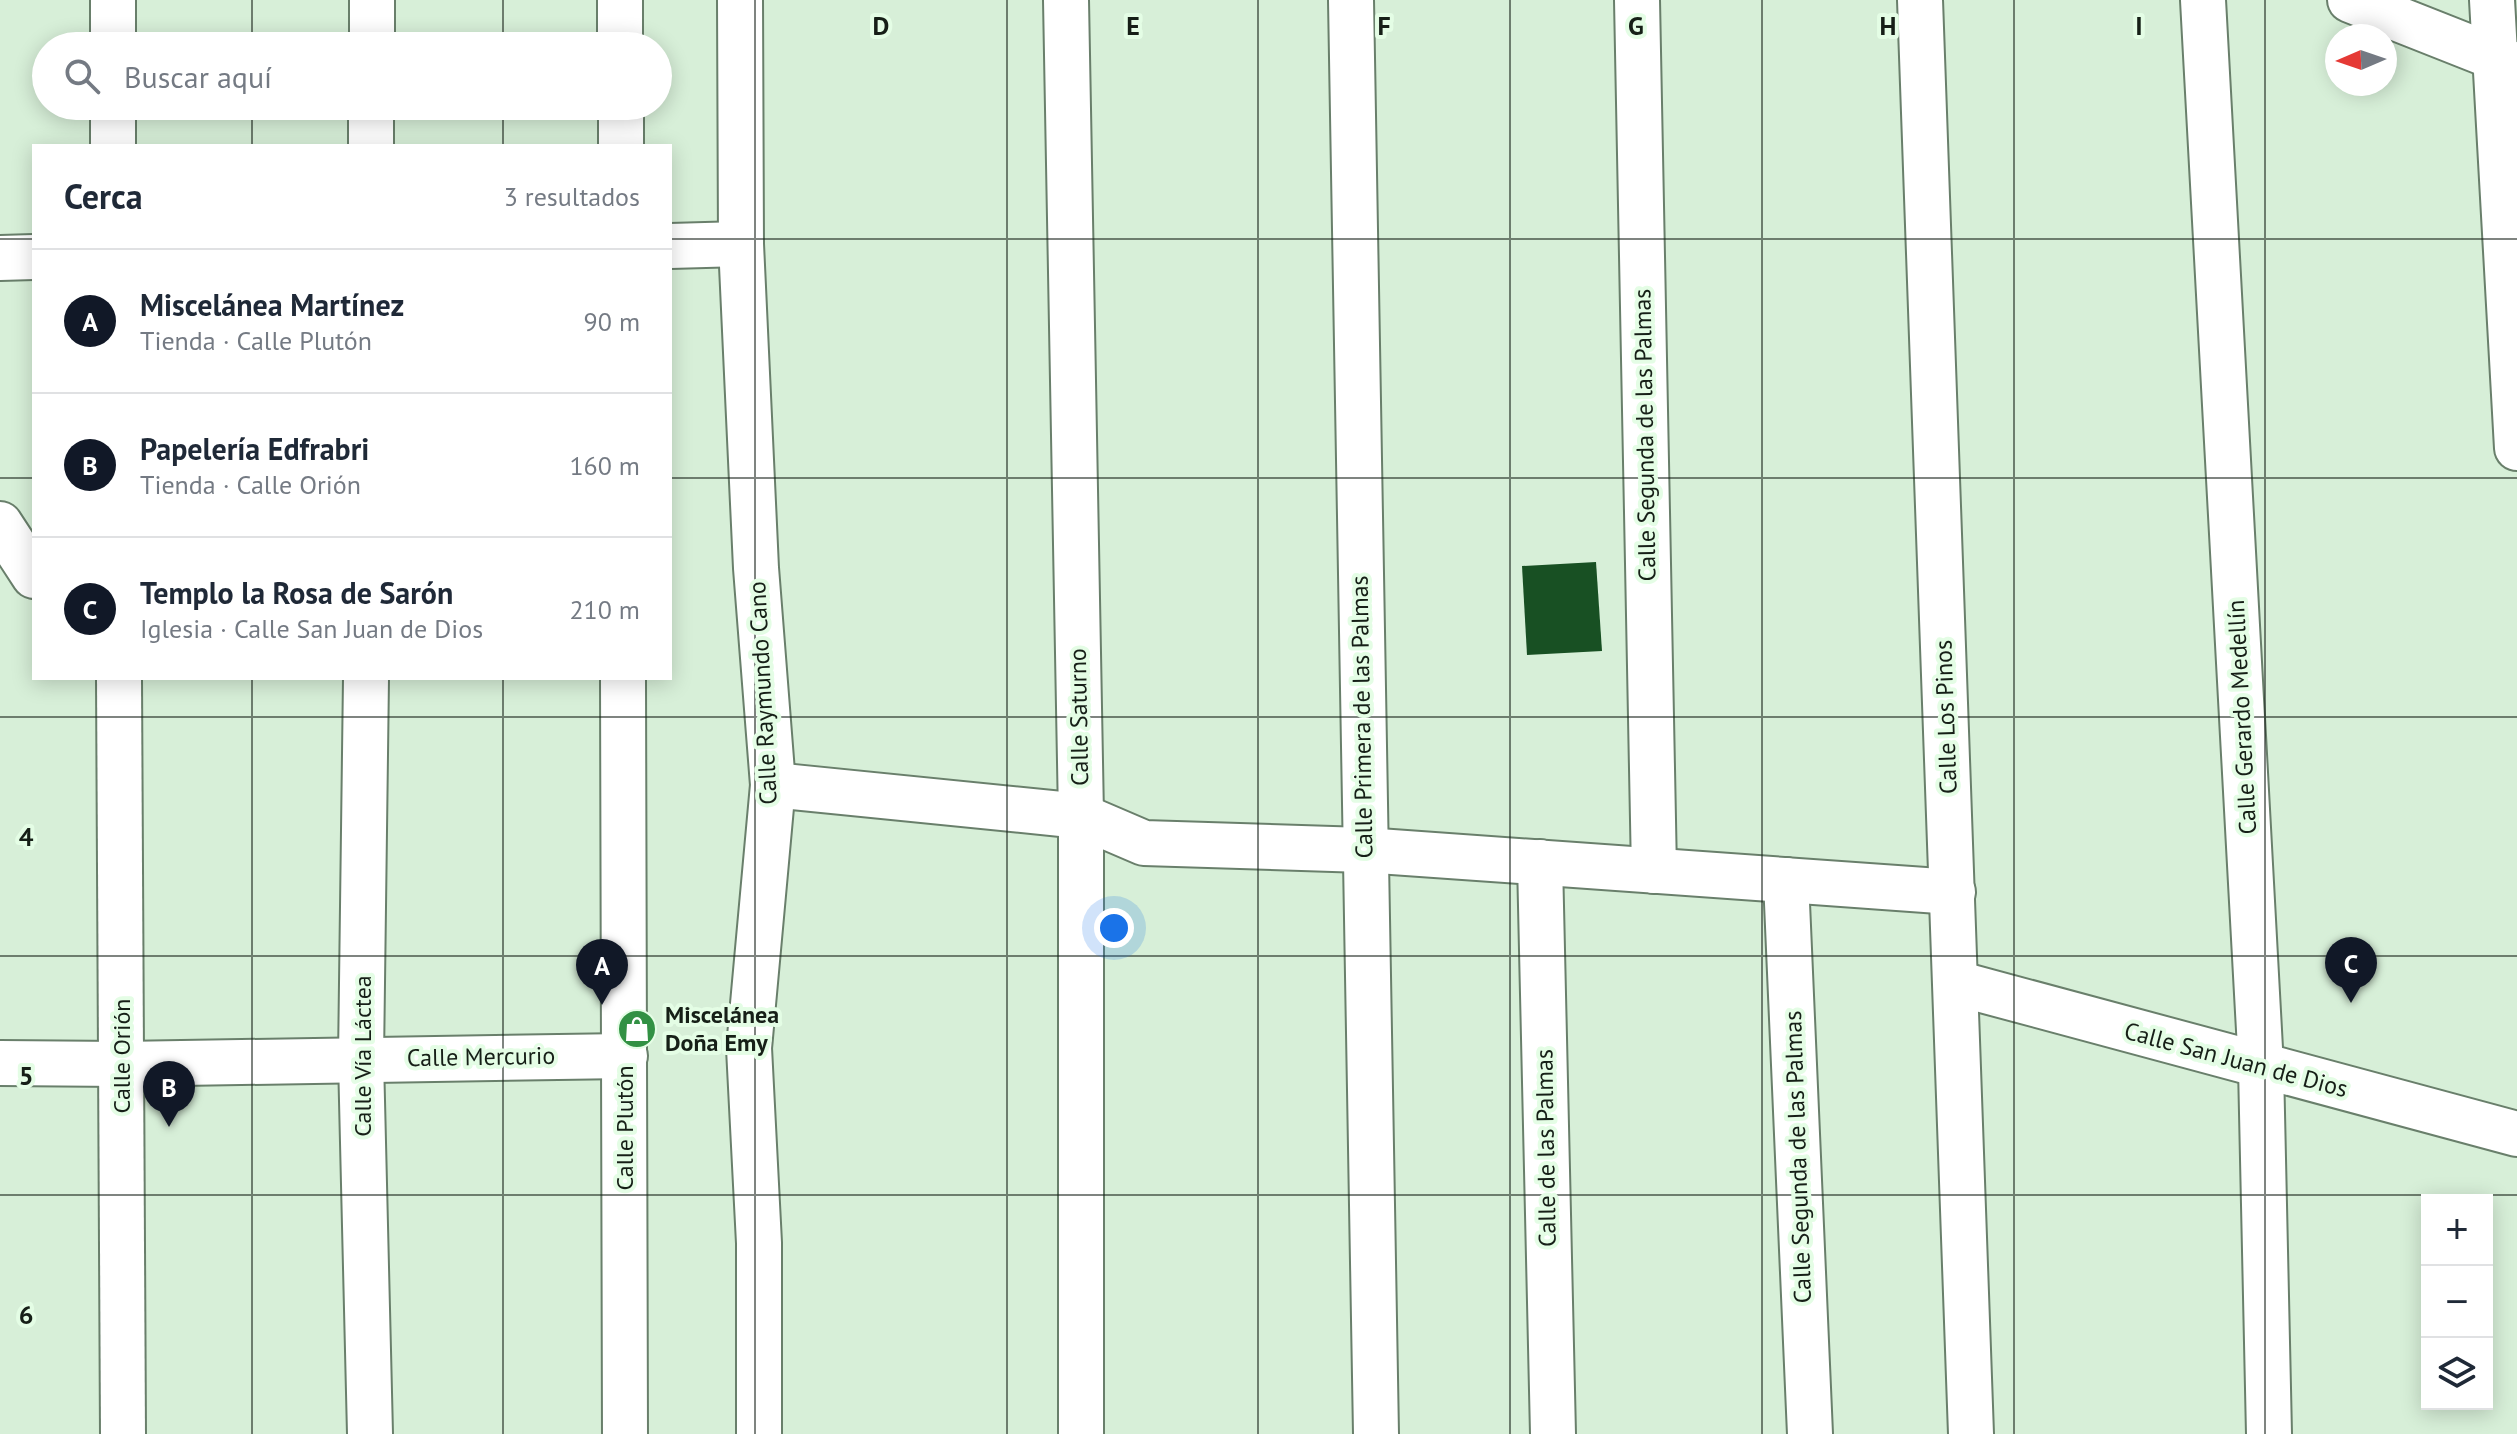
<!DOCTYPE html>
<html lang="es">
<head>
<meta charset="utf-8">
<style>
	:root { --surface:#fff; --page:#f2f2f3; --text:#1f2937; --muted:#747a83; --line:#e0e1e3; --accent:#111827 }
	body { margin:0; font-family:"PT Sans",sans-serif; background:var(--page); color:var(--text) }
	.controls { position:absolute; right:24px; bottom:24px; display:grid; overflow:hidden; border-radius:0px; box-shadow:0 4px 20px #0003 }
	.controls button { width:72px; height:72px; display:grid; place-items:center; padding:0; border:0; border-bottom:2px solid var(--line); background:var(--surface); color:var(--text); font:40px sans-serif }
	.compass { position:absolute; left:2325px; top:24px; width:72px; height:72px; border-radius:50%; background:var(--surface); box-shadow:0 4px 20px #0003; rotate:268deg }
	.you { position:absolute; left:1114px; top:928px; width:28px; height:28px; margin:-20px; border:6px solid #fff; border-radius:50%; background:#1a73e8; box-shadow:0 0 0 12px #1a73e833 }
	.badge { display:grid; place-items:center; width:52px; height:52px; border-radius:50%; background:var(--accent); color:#fff; font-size:26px; font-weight:700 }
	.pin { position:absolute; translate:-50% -66px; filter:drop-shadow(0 2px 4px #0008) }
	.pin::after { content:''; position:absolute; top:42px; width:28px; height:24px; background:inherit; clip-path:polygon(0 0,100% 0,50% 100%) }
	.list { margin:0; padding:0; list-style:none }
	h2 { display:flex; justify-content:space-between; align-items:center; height:104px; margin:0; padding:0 32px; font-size:34px }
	h2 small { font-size:26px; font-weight:400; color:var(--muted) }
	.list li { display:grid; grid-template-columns:52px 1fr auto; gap:24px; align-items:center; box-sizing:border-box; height:144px; padding:0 32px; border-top:2px solid var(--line) }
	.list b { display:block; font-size:30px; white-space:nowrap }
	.list p { margin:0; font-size:26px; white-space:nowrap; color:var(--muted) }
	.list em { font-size:26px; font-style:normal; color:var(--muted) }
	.icon { flex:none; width:44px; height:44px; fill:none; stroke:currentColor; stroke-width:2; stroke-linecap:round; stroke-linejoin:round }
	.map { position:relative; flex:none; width:2517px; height:1434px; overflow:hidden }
	.search { position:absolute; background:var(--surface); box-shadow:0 4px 20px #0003; left:32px; top:32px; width:640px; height:88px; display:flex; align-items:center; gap:20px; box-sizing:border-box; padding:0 28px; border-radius:44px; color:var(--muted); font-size:30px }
	.panel { position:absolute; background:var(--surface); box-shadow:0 4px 20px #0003; left:32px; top:144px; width:640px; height:536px; border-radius:0px }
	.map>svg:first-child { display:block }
	.building { fill:#185023 }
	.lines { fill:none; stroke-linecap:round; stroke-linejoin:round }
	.minor-casing { stroke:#697f6b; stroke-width:48 }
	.minor { stroke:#fff; stroke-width:44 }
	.grid { fill:none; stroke:#161f17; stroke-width:2; stroke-opacity:0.55 }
	.labels { text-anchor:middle; stroke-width:8; stroke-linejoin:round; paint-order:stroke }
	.street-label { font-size:24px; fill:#161f17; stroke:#e4fde5 }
	.poi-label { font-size:24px; font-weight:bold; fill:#161f17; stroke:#e4fde5; text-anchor:start }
	.grid-label { font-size:26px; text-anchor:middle; font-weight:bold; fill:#161f17; stroke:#e4fde5; stroke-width:8; stroke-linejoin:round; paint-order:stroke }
</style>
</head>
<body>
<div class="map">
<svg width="2517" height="1434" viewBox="0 0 2517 1434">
	<rect width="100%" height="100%" fill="#d7efd8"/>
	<polygon class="building" points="1596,562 1602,651 1527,655 1522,566"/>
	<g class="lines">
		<defs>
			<g id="minor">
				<polyline points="620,0 620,46"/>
				<polyline points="740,0 741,244 756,568 773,785 749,1048 759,1243 759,1434"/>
				<polyline points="1066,0 1081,816 1081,1434"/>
				<polyline points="1351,0 1376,1434"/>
				<polyline points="1637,0 1654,871"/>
				<polyline points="1920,0 1971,1434"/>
				<polyline points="2203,0 2261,1067 2269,1434"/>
				<polyline points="2350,0 2517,66"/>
				<polyline points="2492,0 2517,448"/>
				<polyline points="113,46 113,0"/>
				<polyline points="372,46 372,0"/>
				<polyline points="621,106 621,146"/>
				<polyline points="113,146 113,106"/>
				<polyline points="371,146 371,106"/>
				<polyline points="670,246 741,244"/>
				<polyline points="0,258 34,257"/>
				<polyline points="0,524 34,576"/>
				<polyline points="119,678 123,1434"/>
				<polyline points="366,678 361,1059 370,1434"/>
				<polyline points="623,678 625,1434"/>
				<polyline points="773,785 1081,816 1144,843 1364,850 1953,892"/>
				<polyline points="1540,862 1553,1434"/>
				<polyline points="1786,880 1810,1434"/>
				<polyline points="1956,983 2517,1134"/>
				<polyline points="0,1063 122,1064 625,1056"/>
			</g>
		</defs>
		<use href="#minor" class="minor-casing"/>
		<use href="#minor" class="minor"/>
	</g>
	<path class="grid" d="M252 0V46M503 0V46M755 0V1434M1007 0V1434M1258 0V1434M1510 0V1434M1762 0V1434M2014 0V1434M2265 0V1434M252 106V146M503 106V146M0 239H34M670 239H2517M0 478H34M670 478H2517M252 678V1434M503 678V1434M0 717H2517M0 956H2517M0 1195H2517"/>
	<defs>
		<symbol id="shop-disc" viewBox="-11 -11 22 22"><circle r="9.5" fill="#329144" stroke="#e4fde5"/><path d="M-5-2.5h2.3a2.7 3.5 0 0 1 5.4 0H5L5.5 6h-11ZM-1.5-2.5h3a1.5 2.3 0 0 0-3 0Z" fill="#fff"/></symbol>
	</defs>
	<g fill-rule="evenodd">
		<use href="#shop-disc" x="615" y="1007" width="44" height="44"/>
	</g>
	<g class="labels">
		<g class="street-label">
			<text transform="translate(1645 435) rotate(-91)" y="8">Calle Segunda de las Palmas</text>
			<text transform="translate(763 693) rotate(-93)" y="8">Calle Raymundo Cano</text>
			<text transform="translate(1079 717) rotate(-91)" y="8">Calle Saturno</text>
			<text transform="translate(1362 717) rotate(-91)" y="8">Calle Primera de las Palmas</text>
			<text transform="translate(1946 717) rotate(-92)" y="8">Calle Los Pinos</text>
			<text transform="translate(2242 717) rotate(-93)" y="8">Calle Gerardo Medellín</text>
			<text transform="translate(122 1056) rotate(-90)" y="8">Calle Orión</text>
			<text transform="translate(363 1056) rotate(-90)" y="8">Calle Vía Láctea</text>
			<text transform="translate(481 1057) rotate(-1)" y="8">Calle Mercurio</text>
			<text transform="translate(2236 1060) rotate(15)" y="8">Calle San Juan de Dios</text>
			<text transform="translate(625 1128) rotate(-90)" y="8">Calle Plutón</text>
			<text transform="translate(1546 1148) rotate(-91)" y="8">Calle de las Palmas</text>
			<text transform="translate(1798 1157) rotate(-92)" y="8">Calle Segunda de las Palmas</text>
		</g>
		<g class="poi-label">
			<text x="665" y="1023">Miscelánea<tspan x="665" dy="28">Doña Emy</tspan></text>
		</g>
	</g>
	<g class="grid-label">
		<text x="881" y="35">D</text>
		<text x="1133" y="35">E</text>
		<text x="1384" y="35">F</text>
		<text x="1636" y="35">G</text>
		<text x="1888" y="35">H</text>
		<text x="2139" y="35">I</text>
		<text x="26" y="846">4</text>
		<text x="26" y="1085">5</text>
		<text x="26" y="1324">6</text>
	</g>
</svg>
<div class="controls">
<button>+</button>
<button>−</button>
<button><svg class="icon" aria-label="layers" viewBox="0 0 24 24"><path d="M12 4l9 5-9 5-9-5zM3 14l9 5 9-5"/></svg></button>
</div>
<svg class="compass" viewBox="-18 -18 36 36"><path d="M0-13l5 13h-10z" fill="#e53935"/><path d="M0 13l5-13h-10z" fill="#747a83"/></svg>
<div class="you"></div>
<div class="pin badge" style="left:602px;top:1005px">A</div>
<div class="pin badge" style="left:169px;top:1127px">B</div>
<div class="pin badge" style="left:2351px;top:1003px">C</div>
<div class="search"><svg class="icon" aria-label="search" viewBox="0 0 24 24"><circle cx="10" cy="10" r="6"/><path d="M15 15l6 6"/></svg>Buscar aquí</div>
<section class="panel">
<h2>Cerca<small>3 resultados</small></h2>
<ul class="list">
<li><span class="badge">A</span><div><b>Miscelánea Martínez</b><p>Tienda · Calle Plutón</p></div><em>90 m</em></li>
<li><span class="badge">B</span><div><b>Papelería Edfrabri</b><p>Tienda · Calle Orión</p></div><em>160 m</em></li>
<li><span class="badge">C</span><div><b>Templo la Rosa de Sarón</b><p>Iglesia · Calle San Juan de Dios</p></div><em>210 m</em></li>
</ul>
</section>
</div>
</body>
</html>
